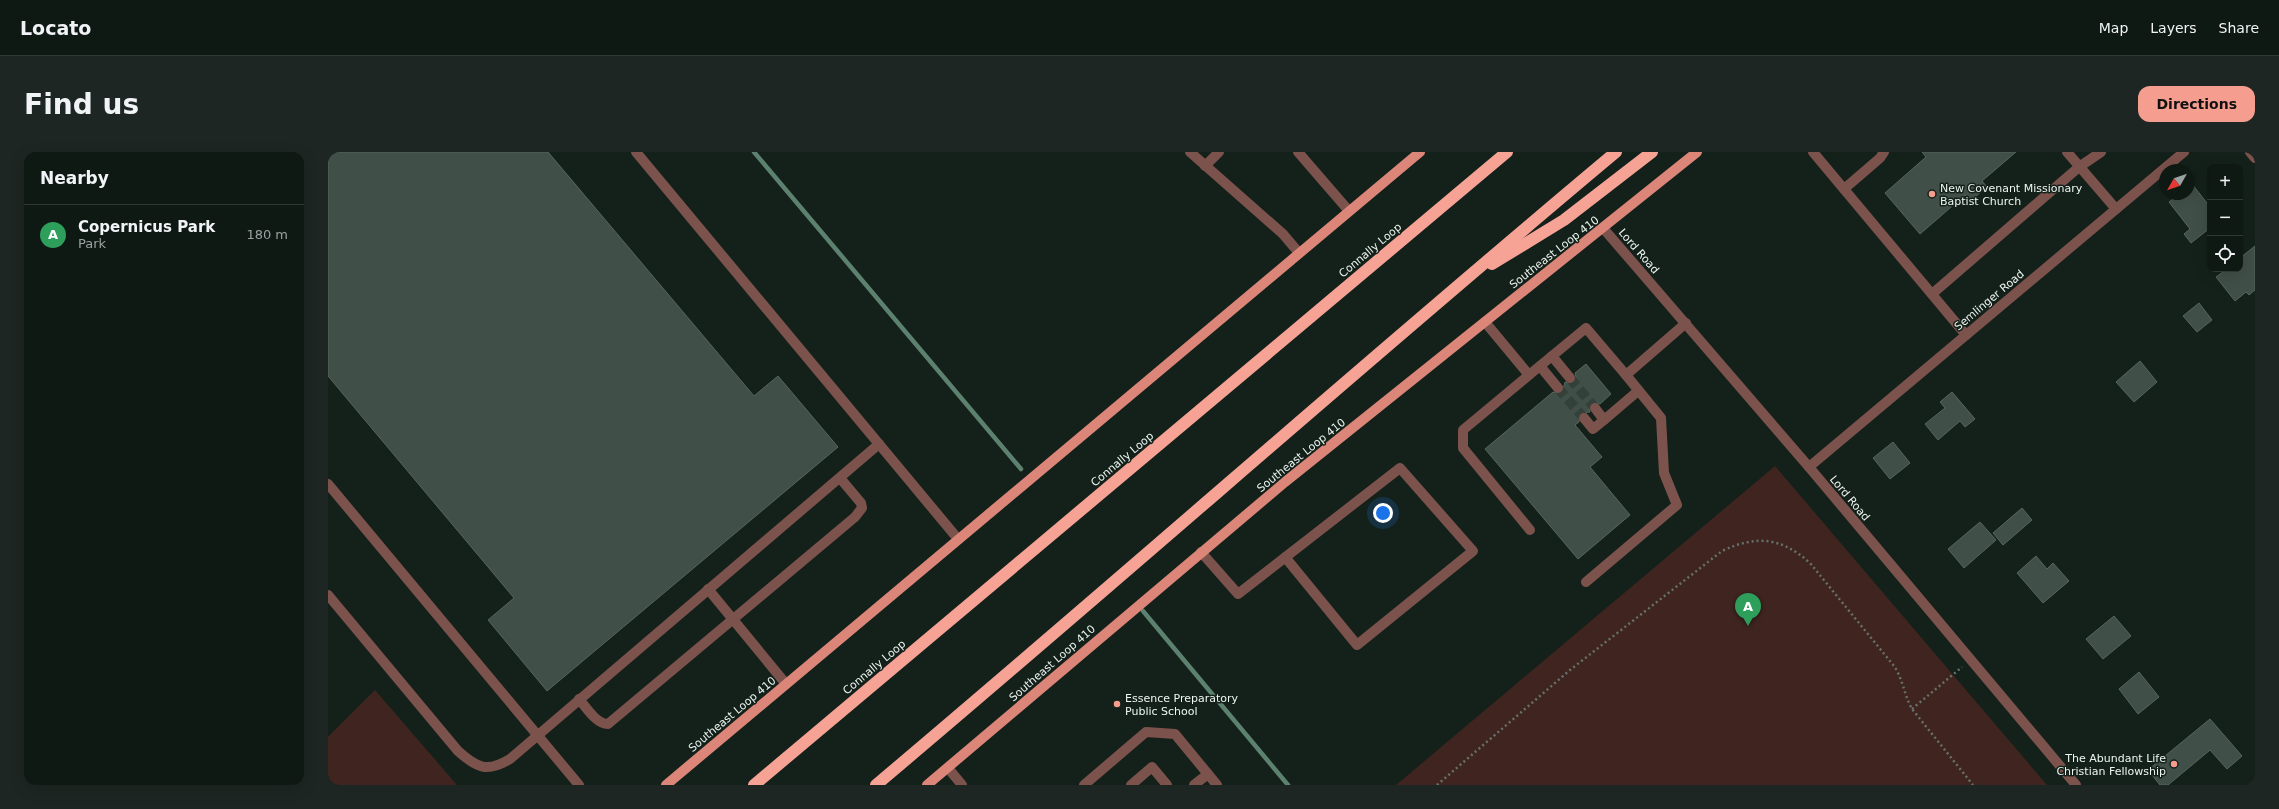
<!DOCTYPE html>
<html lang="en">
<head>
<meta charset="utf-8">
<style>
	:root { --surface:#0f1914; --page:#1d2622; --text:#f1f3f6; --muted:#9ba0a0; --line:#2f3834; --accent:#f59d8f }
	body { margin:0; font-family:"DejaVu Sans",sans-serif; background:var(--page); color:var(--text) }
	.controls { position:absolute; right:12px; top:12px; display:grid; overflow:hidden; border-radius:8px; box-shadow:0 4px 16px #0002 }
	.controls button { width:36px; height:36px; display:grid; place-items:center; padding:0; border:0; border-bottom:1px solid var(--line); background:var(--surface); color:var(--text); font:20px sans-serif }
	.compass { position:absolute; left:1831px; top:12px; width:36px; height:36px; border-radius:50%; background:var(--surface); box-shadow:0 4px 16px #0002; rotate:230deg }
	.you { position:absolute; left:1055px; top:361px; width:14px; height:14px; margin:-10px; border:3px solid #fff; border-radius:50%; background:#1a73e8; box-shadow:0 0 0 6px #1a73e833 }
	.badge { display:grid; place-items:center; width:26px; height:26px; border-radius:50%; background:var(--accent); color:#fff; font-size:13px; font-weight:700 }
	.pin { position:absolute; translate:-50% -33px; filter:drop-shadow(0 1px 2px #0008) }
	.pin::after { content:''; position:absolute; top:21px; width:14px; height:12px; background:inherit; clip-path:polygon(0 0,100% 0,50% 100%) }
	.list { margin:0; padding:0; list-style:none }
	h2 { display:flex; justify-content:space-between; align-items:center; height:52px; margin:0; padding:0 16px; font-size:17px }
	h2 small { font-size:13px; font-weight:400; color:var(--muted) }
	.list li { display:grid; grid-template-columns:26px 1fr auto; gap:12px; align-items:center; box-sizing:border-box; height:60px; padding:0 16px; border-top:1px solid var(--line) }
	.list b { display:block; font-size:15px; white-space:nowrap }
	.list p { margin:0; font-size:13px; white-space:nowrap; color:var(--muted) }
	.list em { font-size:13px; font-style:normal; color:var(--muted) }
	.icon { flex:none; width:22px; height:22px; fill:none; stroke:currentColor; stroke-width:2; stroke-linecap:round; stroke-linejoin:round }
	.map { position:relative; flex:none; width:1927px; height:633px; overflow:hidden; border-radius:12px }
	header { display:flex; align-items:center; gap:24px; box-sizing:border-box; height:56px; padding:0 20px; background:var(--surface); border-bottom:1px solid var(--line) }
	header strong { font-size:19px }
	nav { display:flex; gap:22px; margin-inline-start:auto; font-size:14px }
	.intro { display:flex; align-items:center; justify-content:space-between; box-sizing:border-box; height:96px; padding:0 24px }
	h1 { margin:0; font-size:28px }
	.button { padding:10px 18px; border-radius:12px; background:var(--accent); color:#111; font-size:14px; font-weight:700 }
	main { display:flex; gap:24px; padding:0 24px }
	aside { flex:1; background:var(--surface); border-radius:12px; box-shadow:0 4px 16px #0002 }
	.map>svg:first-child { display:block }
	.green { fill:#3f241f }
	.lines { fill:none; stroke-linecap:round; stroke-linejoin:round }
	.stream { stroke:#5c816e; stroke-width:4.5 }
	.building { fill:#404f47; stroke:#56665c }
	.minor-tunnel { stroke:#34413a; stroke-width:10; stroke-dasharray:10 5; stroke-linecap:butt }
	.path { stroke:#67726c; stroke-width:2.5; stroke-dasharray:2 3; stroke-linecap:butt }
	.minor { stroke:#7c534c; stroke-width:10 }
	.major { stroke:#dc8679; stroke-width:10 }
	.highway { stroke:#f6a295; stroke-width:12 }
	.poi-dot { fill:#f59d8f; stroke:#14211a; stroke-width:1.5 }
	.labels { text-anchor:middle; stroke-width:3; stroke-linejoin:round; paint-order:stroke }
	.poi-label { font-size:11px; fill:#ecf5f0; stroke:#14211a; text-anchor:start }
	.street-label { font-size:11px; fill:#ecf5f0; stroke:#14211a }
</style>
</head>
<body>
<header>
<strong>Locato</strong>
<nav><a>Map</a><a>Layers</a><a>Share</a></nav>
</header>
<div class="intro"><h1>Find us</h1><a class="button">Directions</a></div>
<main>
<aside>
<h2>Nearby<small></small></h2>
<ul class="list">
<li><span class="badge" style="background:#2e9e5b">A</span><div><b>Copernicus Park</b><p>Park</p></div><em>180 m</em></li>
</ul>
</aside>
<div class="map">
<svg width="1927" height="633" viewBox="0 0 1927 633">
	<rect width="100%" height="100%" fill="#14211a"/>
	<g class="green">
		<polygon points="1447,314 1719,633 1068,633"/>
		<polygon points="47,538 129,633 0,633 0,585"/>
	</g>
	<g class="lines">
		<g class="stream">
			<polyline points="426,0 693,317"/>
			<polyline points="815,459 960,633"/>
		</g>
	</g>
	<g class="building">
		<polygon points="0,0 220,0 426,244 450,224 510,295 219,539 160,468 186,446 0,224"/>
		<polygon points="1594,0 1688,0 1654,29 1659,35 1642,49 1637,43 1592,82 1557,41 1598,5"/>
		<polygon points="1861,28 1882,55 1882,76 1863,91 1856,82 1862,77 1841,50 1852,42 1861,42"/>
		<polygon points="1927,94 1927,138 1921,143 1918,140 1907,149 1888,125 1899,117 1912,117 1912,106"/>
		<polygon points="1871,151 1884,168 1869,180 1855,164"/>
		<polygon points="1812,209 1829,230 1806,250 1788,230"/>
		<polygon points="1258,212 1283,242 1272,252 1267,250 1263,251 1261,256 1262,260 1252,261 1251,270 1247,273 1274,305 1262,315 1302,363 1250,407 1157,297 1225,240 1231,242 1234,241 1237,230 1243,232 1246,231 1248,225 1247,221"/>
		<polygon points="1624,240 1647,267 1637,275 1632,269 1610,288 1597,272 1617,256 1612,250"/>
		<polygon points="1565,290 1582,311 1562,327 1545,306"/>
		<polygon points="1694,356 1704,368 1675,393 1665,381"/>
		<polygon points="1652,370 1668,388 1636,416 1620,397"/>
		<polygon points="1708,404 1719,417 1725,411 1741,429 1715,451 1689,421"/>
		<polygon points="1786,464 1803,484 1775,507 1758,487"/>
		<polygon points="1811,520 1831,545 1810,562 1791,537"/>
		<polygon points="1882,567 1914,604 1899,617 1882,598 1840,633 1832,633 1820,618"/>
	</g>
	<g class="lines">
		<g class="minor-tunnel">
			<polyline points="1242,226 1267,256"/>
			<polyline points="1230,236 1256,266"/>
		</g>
		<g class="path">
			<polyline points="1584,557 1634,515"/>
			<path d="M1109 633 1242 518 1394 399C1428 383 1453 385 1482 411L1566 514C1575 527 1576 543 1584 557L1645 633"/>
		</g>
		<g class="minor">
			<polyline points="308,0 630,387"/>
			<polyline points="862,0 955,82 971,101"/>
			<polyline points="970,0 1021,59"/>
			<polyline points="1485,0 1638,183"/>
			<polyline points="1739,0 1788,57"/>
			<polyline points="1922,0 1927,6"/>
			<polyline points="877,14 891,0"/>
			<polyline points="1516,37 1552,6 1556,0"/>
			<polyline points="1275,76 1481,315 1748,633"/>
			<polyline points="1604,142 1751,15 1773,0"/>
			<polyline points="1157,170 1201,223 1258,176 1298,223 1358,171"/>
			<polyline points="1224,204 1242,226"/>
			<polyline points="1212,214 1230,236"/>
			<polyline points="1201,223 1135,278 1135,296 1202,378"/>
			<polyline points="1267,256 1276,268 1310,239"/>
			<polyline points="1256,266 1265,277 1276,268"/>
			<polyline points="1481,315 1856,0"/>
			<polyline points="0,332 251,633"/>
			<polyline points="873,400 910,442 1072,316 1145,399 1029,493 957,405"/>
			<polyline points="1258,430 1349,353 1336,321 1333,266 1298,223"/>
			<polyline points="380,437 458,532"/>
			<path d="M0 443 130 599C149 616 159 621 182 607L551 292"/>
			<path d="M251 547C258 555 268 572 280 572L527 365 534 356 533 351 512 326"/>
			<polyline points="620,616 634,633"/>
			<polyline points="756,633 818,580 847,582 889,633"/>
			<polyline points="803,633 824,615 839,633"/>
			<polyline points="866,633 880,622"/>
		</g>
		<g class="major">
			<polyline points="338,633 1092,0"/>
			<polyline points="599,633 957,330 1369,0"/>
		</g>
		<g class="highway">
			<polyline points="1164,112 1236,68 1324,0"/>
			<polyline points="426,633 1179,0"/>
			<path d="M548 633C796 424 1039 208 1288 0"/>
		</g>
	</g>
	<g class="poi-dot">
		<circle cx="1604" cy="42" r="4"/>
		<circle cx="789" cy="552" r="4"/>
		<circle cx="1846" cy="612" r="4"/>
	</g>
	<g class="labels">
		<g class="poi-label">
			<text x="1612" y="40">New Covenant Missionary<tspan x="1612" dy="13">Baptist Church</tspan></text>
			<text x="797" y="550">Essence Preparatory<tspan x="797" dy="13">Public School</tspan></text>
			<text x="1838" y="610" text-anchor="end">The Abundant Life<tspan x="1838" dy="13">Christian Fellowship</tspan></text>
		</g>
		<g class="street-label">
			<text transform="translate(1042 98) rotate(-40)" y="4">Connally Loop</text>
			<text transform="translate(1311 99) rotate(49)" y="4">Lord Road</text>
			<text transform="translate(1226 100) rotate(-38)" y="4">Southeast Loop 410</text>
			<text transform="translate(1661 148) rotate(-40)" y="4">Semlinger Road</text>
			<text transform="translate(973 303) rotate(-39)" y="4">Southeast Loop 410</text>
			<text transform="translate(794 307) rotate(-40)" y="4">Connally Loop</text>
			<text transform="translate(1522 346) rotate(50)" y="4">Lord Road</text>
			<text transform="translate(724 511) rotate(-41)" y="4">Southeast Loop 410</text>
			<text transform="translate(546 515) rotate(-40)" y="4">Connally Loop</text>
			<text transform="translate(404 562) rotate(-40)" y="4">Southeast Loop 410</text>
		</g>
	</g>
</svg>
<div class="controls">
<button>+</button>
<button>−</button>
<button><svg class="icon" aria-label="locate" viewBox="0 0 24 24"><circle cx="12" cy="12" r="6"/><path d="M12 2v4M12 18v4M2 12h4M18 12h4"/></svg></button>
</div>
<svg class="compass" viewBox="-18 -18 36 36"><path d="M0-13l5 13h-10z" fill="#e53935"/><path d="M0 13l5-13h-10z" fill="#9ba0a0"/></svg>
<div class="you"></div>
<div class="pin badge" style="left:1420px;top:474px;background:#2e9e5b">A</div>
</div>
</main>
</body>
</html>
